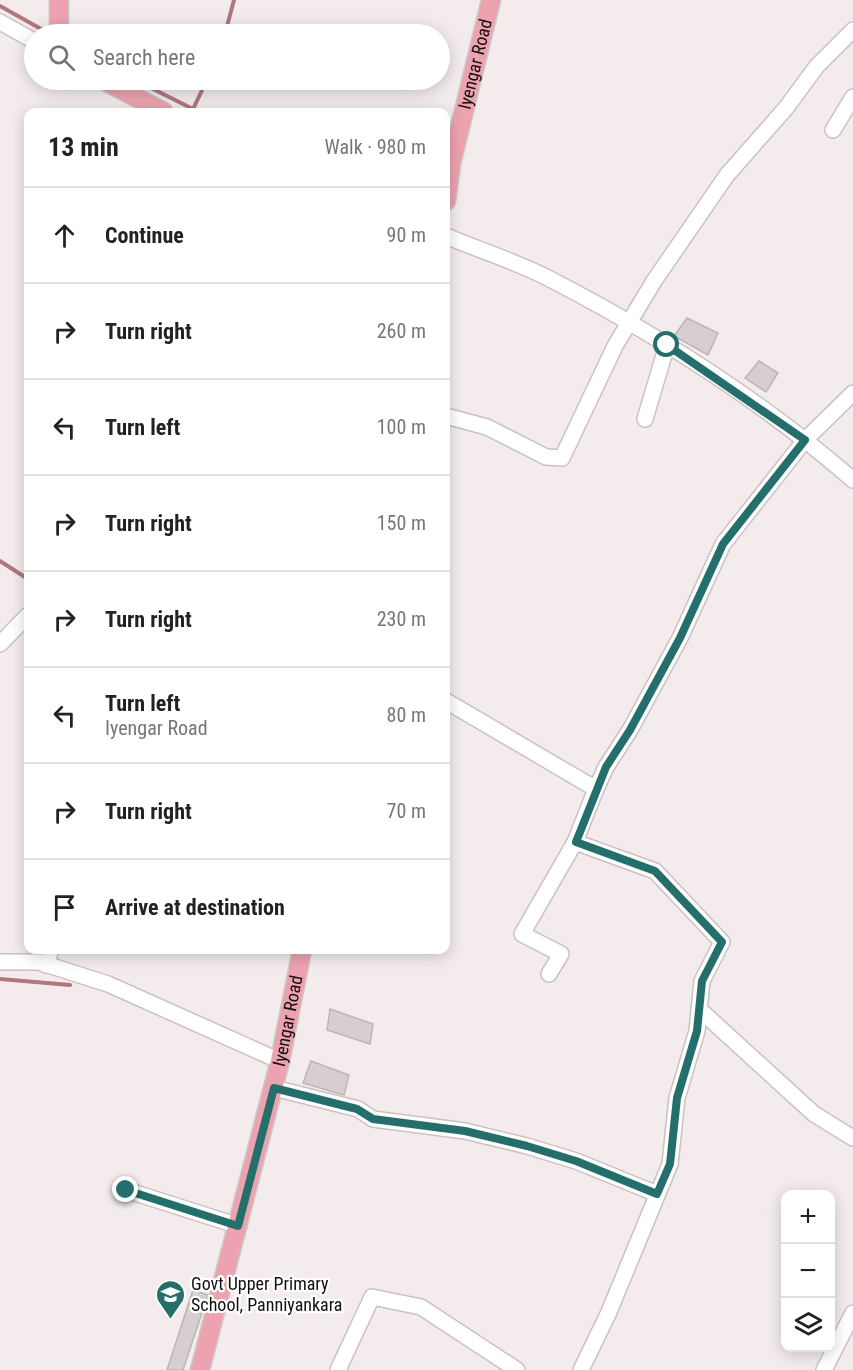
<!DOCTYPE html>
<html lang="en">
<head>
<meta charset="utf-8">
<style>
	:root { --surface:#fff; --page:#f2f2f2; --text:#222; --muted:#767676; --line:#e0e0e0 }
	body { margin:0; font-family:"Roboto Condensed",sans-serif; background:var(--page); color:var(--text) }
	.controls { position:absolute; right:18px; bottom:18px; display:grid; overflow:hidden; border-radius:12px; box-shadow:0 3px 15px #0003 }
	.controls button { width:54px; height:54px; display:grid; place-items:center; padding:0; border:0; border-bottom:2px solid var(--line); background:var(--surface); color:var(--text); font:30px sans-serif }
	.stop { position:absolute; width:18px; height:18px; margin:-14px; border:4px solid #246f6c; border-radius:50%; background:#fff }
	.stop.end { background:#246f6c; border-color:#fff; box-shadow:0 2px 6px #0008 }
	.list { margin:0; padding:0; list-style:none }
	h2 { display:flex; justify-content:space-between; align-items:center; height:78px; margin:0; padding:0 24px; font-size:26px }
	h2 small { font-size:20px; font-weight:400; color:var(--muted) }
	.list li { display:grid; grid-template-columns:39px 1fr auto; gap:18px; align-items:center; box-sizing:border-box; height:96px; padding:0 24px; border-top:2px solid var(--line) }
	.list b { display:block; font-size:22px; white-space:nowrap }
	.list p { margin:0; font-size:20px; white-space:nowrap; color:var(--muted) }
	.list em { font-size:20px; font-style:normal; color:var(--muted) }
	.icon { flex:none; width:33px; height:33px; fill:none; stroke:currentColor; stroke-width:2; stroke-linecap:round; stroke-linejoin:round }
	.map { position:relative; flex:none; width:853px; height:1370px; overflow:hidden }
	.search { position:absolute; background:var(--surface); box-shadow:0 3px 15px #0003; left:24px; top:24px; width:426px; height:66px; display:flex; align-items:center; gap:15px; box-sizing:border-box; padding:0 21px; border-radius:33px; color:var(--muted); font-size:22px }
	.panel { position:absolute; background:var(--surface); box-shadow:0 3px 15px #0003; left:24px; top:108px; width:426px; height:846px; border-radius:12px }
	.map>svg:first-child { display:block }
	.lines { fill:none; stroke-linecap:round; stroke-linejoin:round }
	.stream { stroke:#b1777d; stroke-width:4 }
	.building { fill:#d7cfcf; stroke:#bdb4b5; stroke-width:1.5 }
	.minor-casing { stroke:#cac1c2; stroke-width:18 }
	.major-casing { stroke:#cbcaca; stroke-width:21 }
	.minor { stroke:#fff; stroke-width:15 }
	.major { stroke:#eca3af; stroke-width:18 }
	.route { stroke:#246f6c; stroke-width:8 }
	.labels { text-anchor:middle; stroke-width:4.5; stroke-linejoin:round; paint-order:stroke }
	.street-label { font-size:18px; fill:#120f0f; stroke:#fff }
	.poi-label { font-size:18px; fill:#120f0f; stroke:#fff; text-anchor:start }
</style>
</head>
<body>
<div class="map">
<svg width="853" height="1370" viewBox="0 0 853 1370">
	<rect width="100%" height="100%" fill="#f4ecec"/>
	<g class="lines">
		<g class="stream">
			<polyline points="0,6 50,34"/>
			<polyline points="225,34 234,0"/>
			<polyline points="135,80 193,109 207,80"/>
			<polyline points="0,561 28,579"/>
			<polyline points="0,979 70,985"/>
		</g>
	</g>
	<g class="building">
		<polygon points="687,318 718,333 708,355 674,336"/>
		<polygon points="759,361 778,373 766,392 745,378"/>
		<polygon points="330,1009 373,1024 370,1044 327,1030"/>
		<polygon points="311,1061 349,1075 344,1095 303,1083"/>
		<polygon points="193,1290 208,1295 183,1370 167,1370"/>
	</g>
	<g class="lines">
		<defs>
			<g id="minor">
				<polyline points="0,22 34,41"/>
				<polyline points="833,130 853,97"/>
				<path d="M446 236C479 250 514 261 546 277 655 333 761 400 853 480"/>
				<polyline points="446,416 487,427 546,457 562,458 615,346 654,281 727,175 786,108 817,66 853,30"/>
				<polyline points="645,419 667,345"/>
				<polyline points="0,644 28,615"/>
				<polyline points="446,701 596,789 575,842 655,871 722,942 702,981 697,1031 677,1098 670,1164 609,1312 581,1370"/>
				<polyline points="596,789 606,767 630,730 680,638 723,544 805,440 853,393"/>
				<polyline points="0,962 39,962 108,984 280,1061"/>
				<polyline points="46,965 51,950"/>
				<polyline points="549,974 561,954 522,934 575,842"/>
				<polyline points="699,1009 814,1114 853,1138"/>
				<polyline points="274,1088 358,1109 373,1119 465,1131 527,1146 576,1161 657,1194"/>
				<polyline points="126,1190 239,1226"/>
				<polyline points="338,1370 372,1297 421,1307 517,1370"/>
				<polyline points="824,1370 853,1313"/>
			</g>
			<g id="major">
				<polyline points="59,34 59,0"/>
				<polyline points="103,80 164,112"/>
				<path id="s1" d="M446 201 451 164 491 0"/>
				<path id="s2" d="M200 1370 280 1061 302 950"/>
			</g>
		</defs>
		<use href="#minor" class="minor-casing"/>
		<use href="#major" class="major-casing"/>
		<use href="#minor" class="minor"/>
		<use href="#major" class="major"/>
	</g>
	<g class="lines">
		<polyline class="route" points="126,1190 238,1226 274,1088 357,1109 373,1119 465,1131 527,1146 576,1161 657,1194 670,1164 677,1098 697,1031 702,981 722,942 655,871 576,842 606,767 630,730 680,638 723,544 805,440 667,345"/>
	</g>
	<defs>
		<symbol id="school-pin" viewBox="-11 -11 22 30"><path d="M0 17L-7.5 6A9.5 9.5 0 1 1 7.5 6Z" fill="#246f6c" stroke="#fff"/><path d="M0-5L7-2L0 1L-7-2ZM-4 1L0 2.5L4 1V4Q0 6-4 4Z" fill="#fff"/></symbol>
	</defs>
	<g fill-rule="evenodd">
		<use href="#school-pin" x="154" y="1278" width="33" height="45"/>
	</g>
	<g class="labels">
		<g class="street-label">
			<text dy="6" stroke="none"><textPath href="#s1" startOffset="140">Iyengar Road</textPath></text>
			<text dy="6" stroke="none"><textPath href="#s2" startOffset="360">Iyengar Road</textPath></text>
		</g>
		<g class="poi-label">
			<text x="191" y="1290">Govt Upper Primary<tspan x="191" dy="21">School, Panniyankara</tspan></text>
		</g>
	</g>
</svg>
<div class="controls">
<button>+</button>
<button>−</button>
<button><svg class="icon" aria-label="layers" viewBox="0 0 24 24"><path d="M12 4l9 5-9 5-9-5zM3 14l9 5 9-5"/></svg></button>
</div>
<div class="stop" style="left:667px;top:345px"></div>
<div class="stop end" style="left:126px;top:1190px"></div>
<div class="search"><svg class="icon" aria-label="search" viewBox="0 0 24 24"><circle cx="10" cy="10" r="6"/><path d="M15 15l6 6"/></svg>Search here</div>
<section class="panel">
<h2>13 min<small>Walk · 980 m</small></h2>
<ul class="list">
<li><svg class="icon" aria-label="ahead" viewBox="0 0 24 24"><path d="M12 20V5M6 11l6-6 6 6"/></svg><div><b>Continue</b></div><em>90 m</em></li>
<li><svg class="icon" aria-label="right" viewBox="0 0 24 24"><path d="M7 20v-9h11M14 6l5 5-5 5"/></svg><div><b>Turn right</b></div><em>260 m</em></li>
<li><svg class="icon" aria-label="left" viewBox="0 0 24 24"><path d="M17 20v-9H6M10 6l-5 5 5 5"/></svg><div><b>Turn left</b></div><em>100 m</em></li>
<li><svg class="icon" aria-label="right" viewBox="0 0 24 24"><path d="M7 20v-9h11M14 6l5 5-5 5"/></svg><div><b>Turn right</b></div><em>150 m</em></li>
<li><svg class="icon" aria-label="right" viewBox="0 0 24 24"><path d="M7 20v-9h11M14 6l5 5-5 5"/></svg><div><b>Turn right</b></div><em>230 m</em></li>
<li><svg class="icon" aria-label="left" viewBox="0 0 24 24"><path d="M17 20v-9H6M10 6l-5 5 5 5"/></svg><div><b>Turn left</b><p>Iyengar Road</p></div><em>80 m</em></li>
<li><svg class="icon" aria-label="right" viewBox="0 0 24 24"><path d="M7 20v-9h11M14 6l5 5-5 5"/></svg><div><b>Turn right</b></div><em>70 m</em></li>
<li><svg class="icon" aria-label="arrive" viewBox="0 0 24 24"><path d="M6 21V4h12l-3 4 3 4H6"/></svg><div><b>Arrive at destination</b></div></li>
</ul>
</section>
</div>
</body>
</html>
